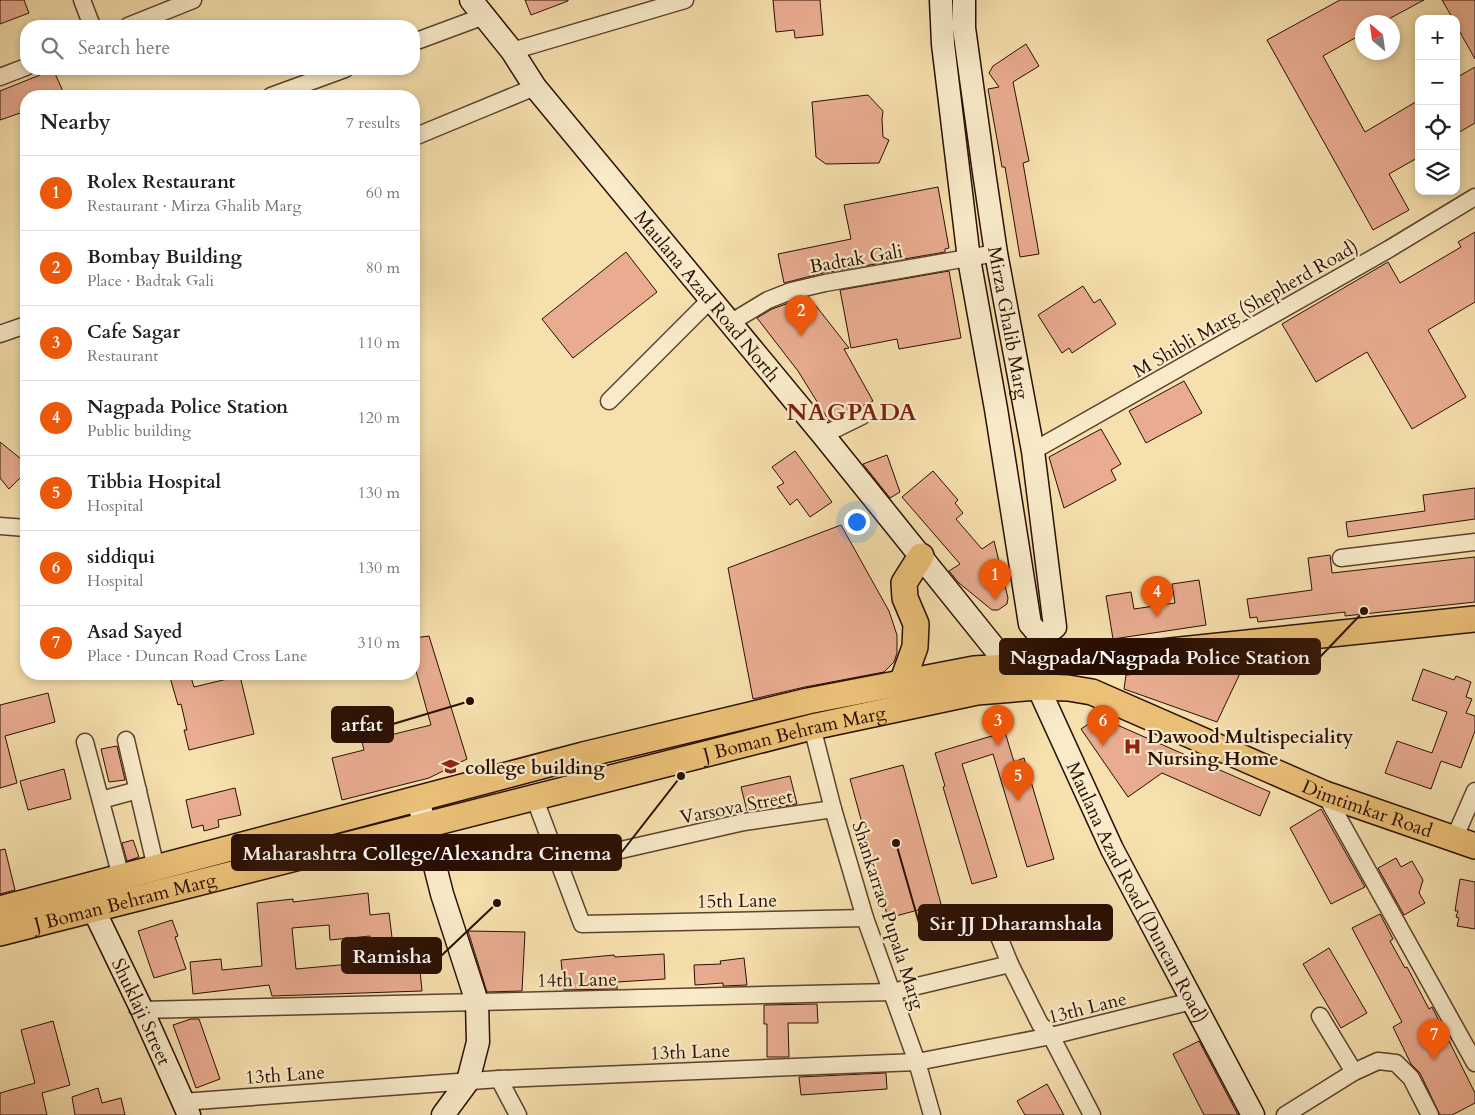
<!DOCTYPE html>
<html lang="en">
<head>
<meta charset="utf-8">
<style>
	:root { --surface:#fff; --page:#f2f2f2; --text:#222; --muted:#767676; --line:#e0e0e0; --accent:#ea580c }
	body { margin:0; font-family:Cardo,serif; background:var(--page); color:var(--text) }
	.controls { position:absolute; right:15px; top:15px; display:grid; overflow:hidden; border-radius:10px; box-shadow:0 2px 8px #0003 }
	.controls button { width:45px; height:45px; display:grid; place-items:center; padding:0; border:0; border-bottom:1px solid var(--line); background:var(--surface); color:var(--text); font:25px sans-serif }
	.compass { position:absolute; left:1355px; top:15px; width:45px; height:45px; border-radius:50%; background:var(--surface); box-shadow:0 2px 8px #0003; rotate:331deg }
	.you { position:absolute; left:856px; top:521px; width:18px; height:18px; margin:-12px; border:4px solid #fff; border-radius:50%; background:#1a73e8; box-shadow:0 0 0 8px #1a73e833 }
	.badge { display:grid; place-items:center; width:32px; height:32px; border-radius:50%; background:var(--accent); color:#fff; font-size:16px; font-weight:700 }
	.pin { position:absolute; translate:-50% -41px; filter:drop-shadow(0 1px 2px #0008) }
	.pin::after { content:''; position:absolute; top:26px; width:18px; height:15px; background:inherit; clip-path:polygon(0 0,100% 0,50% 100%) }
	.list { margin:0; padding:0; list-style:none }
	h2 { display:flex; justify-content:space-between; align-items:center; height:65px; margin:0; padding:0 20px; font-size:21px }
	h2 small { font-size:16px; font-weight:400; color:var(--muted) }
	.list li { display:grid; grid-template-columns:32px 1fr auto; gap:15px; align-items:center; box-sizing:border-box; height:75px; padding:0 20px; border-top:1px solid var(--line) }
	.list b { display:block; font-size:19px; white-space:nowrap }
	.list p { margin:0; font-size:16px; white-space:nowrap; color:var(--muted) }
	.list em { font-size:16px; font-style:normal; color:var(--muted) }
	.icon { flex:none; width:28px; height:28px; fill:none; stroke:currentColor; stroke-width:2; stroke-linecap:round; stroke-linejoin:round }
	.map { position:relative; flex:none; width:1475px; height:1115px; overflow:hidden }
	.search { position:absolute; background:var(--surface); box-shadow:0 2px 8px #0003; left:20px; top:20px; width:400px; height:55px; display:flex; align-items:center; gap:12px; box-sizing:border-box; padding:0 18px; border-radius:20px; color:var(--muted); font-size:19px }
	.panel { position:absolute; background:var(--surface); box-shadow:0 2px 8px #0003; left:20px; top:90px; width:400px; height:590px; border-radius:20px }
	.map>svg:first-child { display:block }
	.building { fill:#e9ac90; stroke:#290e02; fill-rule:evenodd }
	.lines { fill:none; stroke-linecap:round; stroke-linejoin:round }
	.street-casing { stroke:#5c422d; stroke-width:19 }
	.secondary-casing { stroke:#290e02; stroke-width:25 }
	.primary-casing { stroke:#290e02; stroke-width:28 }
	.street { stroke:#f9ebca; stroke-width:16 }
	.secondary { stroke:#f9ebca; stroke-width:22 }
	.primary { stroke:#ebc077; stroke-width:25 }
	.labels { text-anchor:middle; stroke-width:4.5; stroke-linejoin:round; paint-order:stroke }
	.street-label { font-size:19px; fill:#290e02; stroke:#f9ebca }
	.poi-label { font-size:19px; font-weight:bold; fill:#290e02; stroke:#f9ebca; text-anchor:start }
	.district-label { font-size:24px; font-weight:bold; letter-spacing:1px; fill:#7a1f14; stroke:#f9ebca }
	.leader { fill:none; stroke:#290e02; stroke-width:2 }
	.callout-dot { fill:#290e02; stroke:#f9ebca; stroke-width:2 }
	.callout { fill:#290e02; stroke:#290e02; stroke-width:2 }
	.callout-label { font-size:20px; text-anchor:middle; font-weight:bold; fill:#fff }
</style>
</head>
<body>
<div class="map">
<svg width="1475" height="1115" viewBox="0 0 1475 1115">
	<rect width="100%" height="100%" fill="#f6e0ae"/>
	<filter id="stains"><feTurbulence type="fractalNoise" baseFrequency=".004" numOctaves="4"/><feColorMatrix values="0 0 0 0 .2 0 0 0 0 .09 0 0 0 0 .02 0 0 0 .5 -.17"/></filter>
	<radialGradient id="worn" r=".72"><stop offset=".6" stop-color="#630" stop-opacity="0"/><stop offset="1" stop-color="#630" stop-opacity=".3"/></radialGradient>
	<g class="building">
		<polygon points="0,0 24,0 29,13 0,24"/>
		<polygon points="525,0 568,0 568,1 531,15"/>
		<polygon points="773,0 820,0 823,35 795,38 794,30 776,32"/>
		<polygon points="1340,0 1424,0 1383,22 1362,22 1362,34 1323,56 1365,132 1419,100 1419,157 1389,174 1409,210 1373,230 1267,40"/>
		<polygon points="1442,0 1475,0 1475,59 1456,25 1456,19 1453,19"/>
		<polygon points="1026,44 1039,66 1013,82 1029,161 1023,163 1039,254 1020,257 1005,167 1002,167 988,89 999,87 989,73 993,66"/>
		<polygon points="1475,67 1475,123 1456,134 1456,78"/>
		<polygon points="48,69 53,69 65,96 26,96 26,111 0,120 0,91 40,75 39,73"/>
		<polygon points="868,95 883,111 882,119 883,137 889,140 879,163 826,164 816,157 812,102"/>
		<polygon points="938,187 949,248 945,249 945,252 823,273 784,283 778,254 851,239 844,205"/>
		<polygon points="1475,232 1475,302 1428,330 1466,397 1412,429 1367,352 1316,382 1282,324 1388,262 1400,283 1461,247 1458,242"/>
		<polygon points="626,252 657,292 573,358 542,319"/>
		<polygon points="949,271 961,338 899,349 897,339 851,348 840,290"/>
		<polygon points="1083,286 1094,303 1100,299 1116,324 1072,353 1069,348 1062,353 1038,315"/>
		<polygon points="809,297 849,348 844,349 873,401 829,421 798,371 757,318 772,309 794,301"/>
		<polygon points="1184,381 1202,413 1146,443 1129,411"/>
		<polygon points="1101,429 1121,464 1111,470 1116,480 1064,508 1049,457"/>
		<polygon points="0,442 26,463 26,472 9,489 0,478"/>
		<polygon points="795,451 832,502 810,517 797,499 790,505 777,487 784,483 772,467"/>
		<polygon points="887,455 900,492 890,498 863,464"/>
		<polygon points="933,471 958,500 955,503 963,513 956,519 982,549 994,541 1008,598 1007,604 998,610 992,610 959,583 949,571 960,564 902,497"/>
		<polygon points="1475,488 1475,519 1348,537 1346,522 1425,511 1423,495"/>
		<polygon points="841,525 889,611 897,635 897,653 894,662 884,672 805,687 753,699 728,568"/>
		<polygon points="1330,555 1332,573 1475,557 1475,602 1345,616 1345,612 1258,622 1257,617 1250,618 1247,599 1312,590 1308,558"/>
		<polygon points="1199,580 1206,625 1113,639 1106,596 1131,592 1134,609 1175,603 1172,584"/>
		<polygon points="429,636 467,759 429,778 342,800 332,758 364,750 362,742 431,725 414,664 414,638"/>
		<polygon points="1244,665 1217,722 1124,689 1126,675"/>
		<polygon points="1423,669 1454,680 1456,676 1471,682 1466,697 1472,699 1466,713 1475,716 1475,731 1461,768 1441,761 1431,789 1385,773 1397,741 1432,753 1447,712 1412,700"/>
		<polygon points="169,674 190,674 194,687 240,676 254,734 189,750 184,730 187,730 181,704 178,705"/>
		<polygon points="48,693 55,722 5,736 17,783 0,788 0,705"/>
		<polygon points="1099,717 1270,792 1260,816 1162,773 1128,797 1081,729"/>
		<polygon points="1005,732 1014,762 1024,758 1054,859 1027,867 993,754 962,764 997,877 972,884 943,787 945,786 935,753"/>
		<polygon points="117,746 125,780 109,782 101,749"/>
		<polygon points="903,765 941,904 888,918 850,779"/>
		<polygon points="64,769 71,799 28,810 20,781"/>
		<polygon points="790,776 797,804 747,811 741,787"/>
		<polygon points="235,788 241,815 218,820 219,827 204,831 203,825 192,828 186,800"/>
		<polygon points="1321,809 1365,887 1331,904 1290,828"/>
		<polygon points="133,840 139,857 127,861 122,843"/>
		<polygon points="5,849 15,890 0,894 0,850"/>
		<polygon points="1396,858 1401,867 1412,861 1423,880 1419,893 1425,903 1404,915 1378,868"/>
		<polygon points="1460,879 1475,882 1475,929 1457,926 1459,918 1456,917 1458,911 1455,911"/>
		<path d="M368 893 370 915 389 913 395 962 419 960 422 991 272 996 269 985 193 994 190 962 221 959 222 970 262 966 257 903 293 899V902ZM329 925 330 940 370 936 372 962 296 969 292 928Z"/>
		<polygon points="1380,914 1393,939 1390,941 1405,968 1407,967 1429,1009 1432,1007 1475,1093 1475,1103 1452,1115 1440,1115 1420,1073 1411,1064 1393,1027 1402,1022 1352,928"/>
		<polygon points="172,920 178,936 175,937 186,969 154,978 138,931"/>
		<polygon points="468,931 525,932 522,991 487,992"/>
		<polygon points="1329,948 1367,1013 1341,1028 1303,964"/>
		<polygon points="664,954 665,979 617,982 617,989 564,990 561,960 614,955 615,957"/>
		<polygon points="744,958 747,985 723,986 723,983 695,985 694,965 721,964 720,961"/>
		<polygon points="817,1004 818,1023 788,1023 789,1057 767,1057 767,1024 764,1024 764,1005"/>
		<polygon points="191,1019 199,1019 220,1079 196,1088 173,1025"/>
		<polygon points="53,1021 70,1085 42,1093 47,1115 0,1115 0,1093 35,1083 21,1030"/>
		<polygon points="1199,1041 1238,1115 1204,1115 1173,1054"/>
		<polygon points="886,1073 887,1089 801,1095 799,1077"/>
		<polygon points="1047,1084 1064,1115 1025,1115 1017,1101"/>
		<polygon points="98,1088 102,1103 121,1098 125,1115 75,1115 72,1097"/>
	</g>
	<g class="lines">
		<defs>
			<g id="street">
				<polyline points="82,0 92,26"/>
				<polyline points="128,26 193,0"/>
				<polyline points="414,42 484,16"/>
				<polyline points="512,51 685,0"/>
				<polyline points="0,77 26,67"/>
				<polyline points="271,96 345,69"/>
				<polyline points="414,137 535,87"/>
				<polyline points="730,323 768,300 791,291 825,283 996,253"/>
				<polyline points="0,334 26,325"/>
				<polyline points="609,401 711,299"/>
				<polyline points="823,435 862,416"/>
				<polyline points="1033,451 1389,249 1475,197"/>
				<polyline points="0,526 26,528"/>
				<polyline points="1341,558 1475,542"/>
				<polyline points="812,727 833,809 865,918 917,1062 932,1115"/>
				<polyline points="126,740 156,868"/>
				<polyline points="85,742 121,877"/>
				<polyline points="1325,794 1475,1063"/>
				<polyline points="534,797 582,924 865,918"/>
				<polyline points="101,800 138,790"/>
				<polyline points="1454,839 1475,791"/>
				<polyline points="559,864 744,822 833,809"/>
				<polyline points="995,927 1010,964 1040,1024 1051,1036 1092,1115"/>
				<polyline points="142,1010 892,992 1010,964"/>
				<polyline points="1320,1016 1354,1072"/>
				<polyline points="499,1079 518,1115"/>
				<polyline points="182,1102 499,1079 917,1062 1051,1036 1192,1001"/>
				<polyline points="1285,1115 1354,1072 1378,1061 1396,1063 1411,1078 1430,1115"/>
			</g>
			<g id="secondary">
				<path id="s1" d="M471 0 512 51 535 87 823 435 1000 655 1006 667 1011 683"/>
				<path id="s2" d="M941 0 943 44 969 259 996 409 1030 624 1041 637 1037 665 1038 687 1112 849 1253 1115"/>
				<path id="s3" d="M964 0V28L984 172 996 253 1033 451 1055 627 1041 637"/>
				<polyline points="418,799 442,894 477,1002 478,1042 468,1081 443,1115"/>
				<path id="s4" d="M86 894 142 1010 189 1115"/>
			</g>
			<g id="primary">
				<polyline points="902,683 915,647 916,624 905,598 904,583 921,556"/>
				<polyline points="0,909 583,755 808,701 974,669 1037,665 1475,619"/>
				<path id="s5" d="M0 933 812 727 977 692 1038 687 1068 688 1092 692 1325 794 1475 846"/>
			</g>
		</defs>
		<use href="#street" class="street-casing"/>
		<use href="#secondary" class="secondary-casing"/>
		<use href="#primary" class="primary-casing"/>
		<use href="#street" class="street"/>
		<use href="#secondary" class="secondary"/>
		<use href="#primary" class="primary"/>
	</g>
	<defs>
		<symbol id="hospital-bare" viewBox="-9 -9 18 18"><path d="M-5-5h3v3.5h4V-5h3V5h-3V1.5h-4V5h-3Z" fill="#8f2418" stroke="#f9ebca" stroke-width="2.5" paint-order="stroke"/></symbol>
		<symbol id="university-bare" viewBox="-9 -9 18 18"><path d="M0-5L7-2L0 1L-7-2ZM-4 1L0 2.5L4 1V4Q0 6-4 4Z" fill="#8f2418" stroke="#f9ebca" stroke-width="2.5" paint-order="stroke"/></symbol>
	</defs>
	<g fill-rule="evenodd">
		<use href="#hospital-bare" x="1120" y="734" width="25" height="25"/>
		<use href="#university-bare" x="438" y="754" width="25" height="25"/>
	</g>
	<g class="labels">
		<g class="street-label">
			<text transform="translate(856 258) rotate(-10)" y="7">Badtak Gali</text>
			<text dy="7" stroke="none"><textPath href="#s1" startOffset="379">Maulana Azad Road North</textPath></text>
			<text transform="translate(1245 308) rotate(-30)" y="7">M Shibli Marg (Shepherd Road)</text>
			<text dy="7" stroke="none"><textPath href="#s3" startOffset="326">Mirza Ghalib Marg</textPath></text>
			<text dy="7" stroke="none"><textPath href="#s5" startOffset="819">J Boman Behram Marg</textPath></text>
			<text transform="translate(736 806) rotate(-11)" y="7">Varsova Street</text>
			<text dy="7" stroke="none"><textPath href="#s5" startOffset="1421">Dimtimkar Road</textPath></text>
			<text dy="7" stroke="none"><textPath href="#s2" startOffset="926">Maulana Azad Road (Duncan Road)</textPath></text>
			<text transform="translate(737 900) rotate(-1)" y="7">15th Lane</text>
			<text dy="7" stroke="none"><textPath href="#s5" startOffset="129">J Boman Behram Marg</textPath></text>
			<text transform="translate(889 915) rotate(72)" y="7">Shankarrao Pupala Marg</text>
			<text transform="translate(577 979) rotate(-1)" y="7">14th Lane</text>
			<text transform="translate(1087 1007) rotate(-14)" y="7">13th Lane</text>
			<text dy="7" stroke="none"><textPath href="#s4" startOffset="130">Shuklaji Street</textPath></text>
			<text transform="translate(690 1051) rotate(-2)" y="7">13th Lane</text>
			<text transform="translate(285 1074) rotate(-4)" y="7">13th Lane</text>
		</g>
		<g class="poi-label">
			<text x="1147" y="743">Dawood Multispeciality<tspan x="1147" dy="22">Nursing Home</tspan></text>
			<text x="465" y="774">college building</text>
		</g>
		<g class="district-label">
			<text x="852" y="420">NAGPADA</text>
		</g>
	</g>
	<path class="leader" d="M1364 611L1320 657M470 701L393 724M681 776L621 853M896 843L919 923M497 903L441 956"/>
	<g class="callout-dot">
		<circle cx="1364" cy="611" r="5"/>
		<circle cx="470" cy="701" r="5"/>
		<circle cx="681" cy="776" r="5"/>
		<circle cx="896" cy="843" r="5"/>
		<circle cx="497" cy="903" r="5"/>
	</g>
	<g class="callout">
		<rect x="1000" y="639" width="320" height="35" rx="5"/>
		<rect x="332" y="707" width="61" height="35" rx="5"/>
		<rect x="232" y="835" width="389" height="35" rx="5"/>
		<rect x="919" y="905" width="193" height="35" rx="5"/>
		<rect x="342" y="938" width="99" height="35" rx="5"/>
	</g>
	<g class="callout-label">
		<text x="1160" y="664">Nagpada/Nagpada Police Station</text>
		<text x="362" y="731">arfat</text>
		<text x="427" y="860">Maharashtra College/Alexandra Cinema</text>
		<text x="1016" y="930">Sir JJ Dharamshala</text>
		<text x="392" y="963">Ramisha</text>
	</g>
	<rect width="100%" height="100%" filter="url(#stains)"/>
	<rect width="100%" height="100%" fill="url(#worn)"/>
</svg>
<div class="controls">
<button>+</button>
<button>−</button>
<button><svg class="icon" aria-label="locate" viewBox="0 0 24 24"><circle cx="12" cy="12" r="6"/><path d="M12 2v4M12 18v4M2 12h4M18 12h4"/></svg></button>
<button><svg class="icon" aria-label="layers" viewBox="0 0 24 24"><path d="M12 4l9 5-9 5-9-5zM3 14l9 5 9-5"/></svg></button>
</div>
<svg class="compass" viewBox="-18 -18 36 36"><path d="M0-13l5 13h-10z" fill="#e53935"/><path d="M0 13l5-13h-10z" fill="#767676"/></svg>
<div class="you"></div>
<div class="pin badge" style="left:995px;top:600px">1</div>
<div class="pin badge" style="left:801px;top:336px">2</div>
<div class="pin badge" style="left:998px;top:746px">3</div>
<div class="pin badge" style="left:1157px;top:617px">4</div>
<div class="pin badge" style="left:1018px;top:801px">5</div>
<div class="pin badge" style="left:1103px;top:746px">6</div>
<div class="pin badge" style="left:1434px;top:1060px">7</div>
<div class="search"><svg class="icon" aria-label="search" viewBox="0 0 24 24"><circle cx="10" cy="10" r="6"/><path d="M15 15l6 6"/></svg>Search here</div>
<section class="panel">
<h2>Nearby<small>7 results</small></h2>
<ul class="list">
<li><span class="badge">1</span><div><b>Rolex Restaurant</b><p>Restaurant · Mirza Ghalib Marg</p></div><em>60 m</em></li>
<li><span class="badge">2</span><div><b>Bombay Building</b><p>Place · Badtak Gali</p></div><em>80 m</em></li>
<li><span class="badge">3</span><div><b>Cafe Sagar</b><p>Restaurant</p></div><em>110 m</em></li>
<li><span class="badge">4</span><div><b>Nagpada Police Station</b><p>Public building</p></div><em>120 m</em></li>
<li><span class="badge">5</span><div><b>Tibbia Hospital</b><p>Hospital</p></div><em>130 m</em></li>
<li><span class="badge">6</span><div><b>siddiqui</b><p>Hospital</p></div><em>130 m</em></li>
<li><span class="badge">7</span><div><b>Asad Sayed</b><p>Place · Duncan Road Cross Lane</p></div><em>310 m</em></li>
</ul>
</section>
</div>
</body>
</html>
